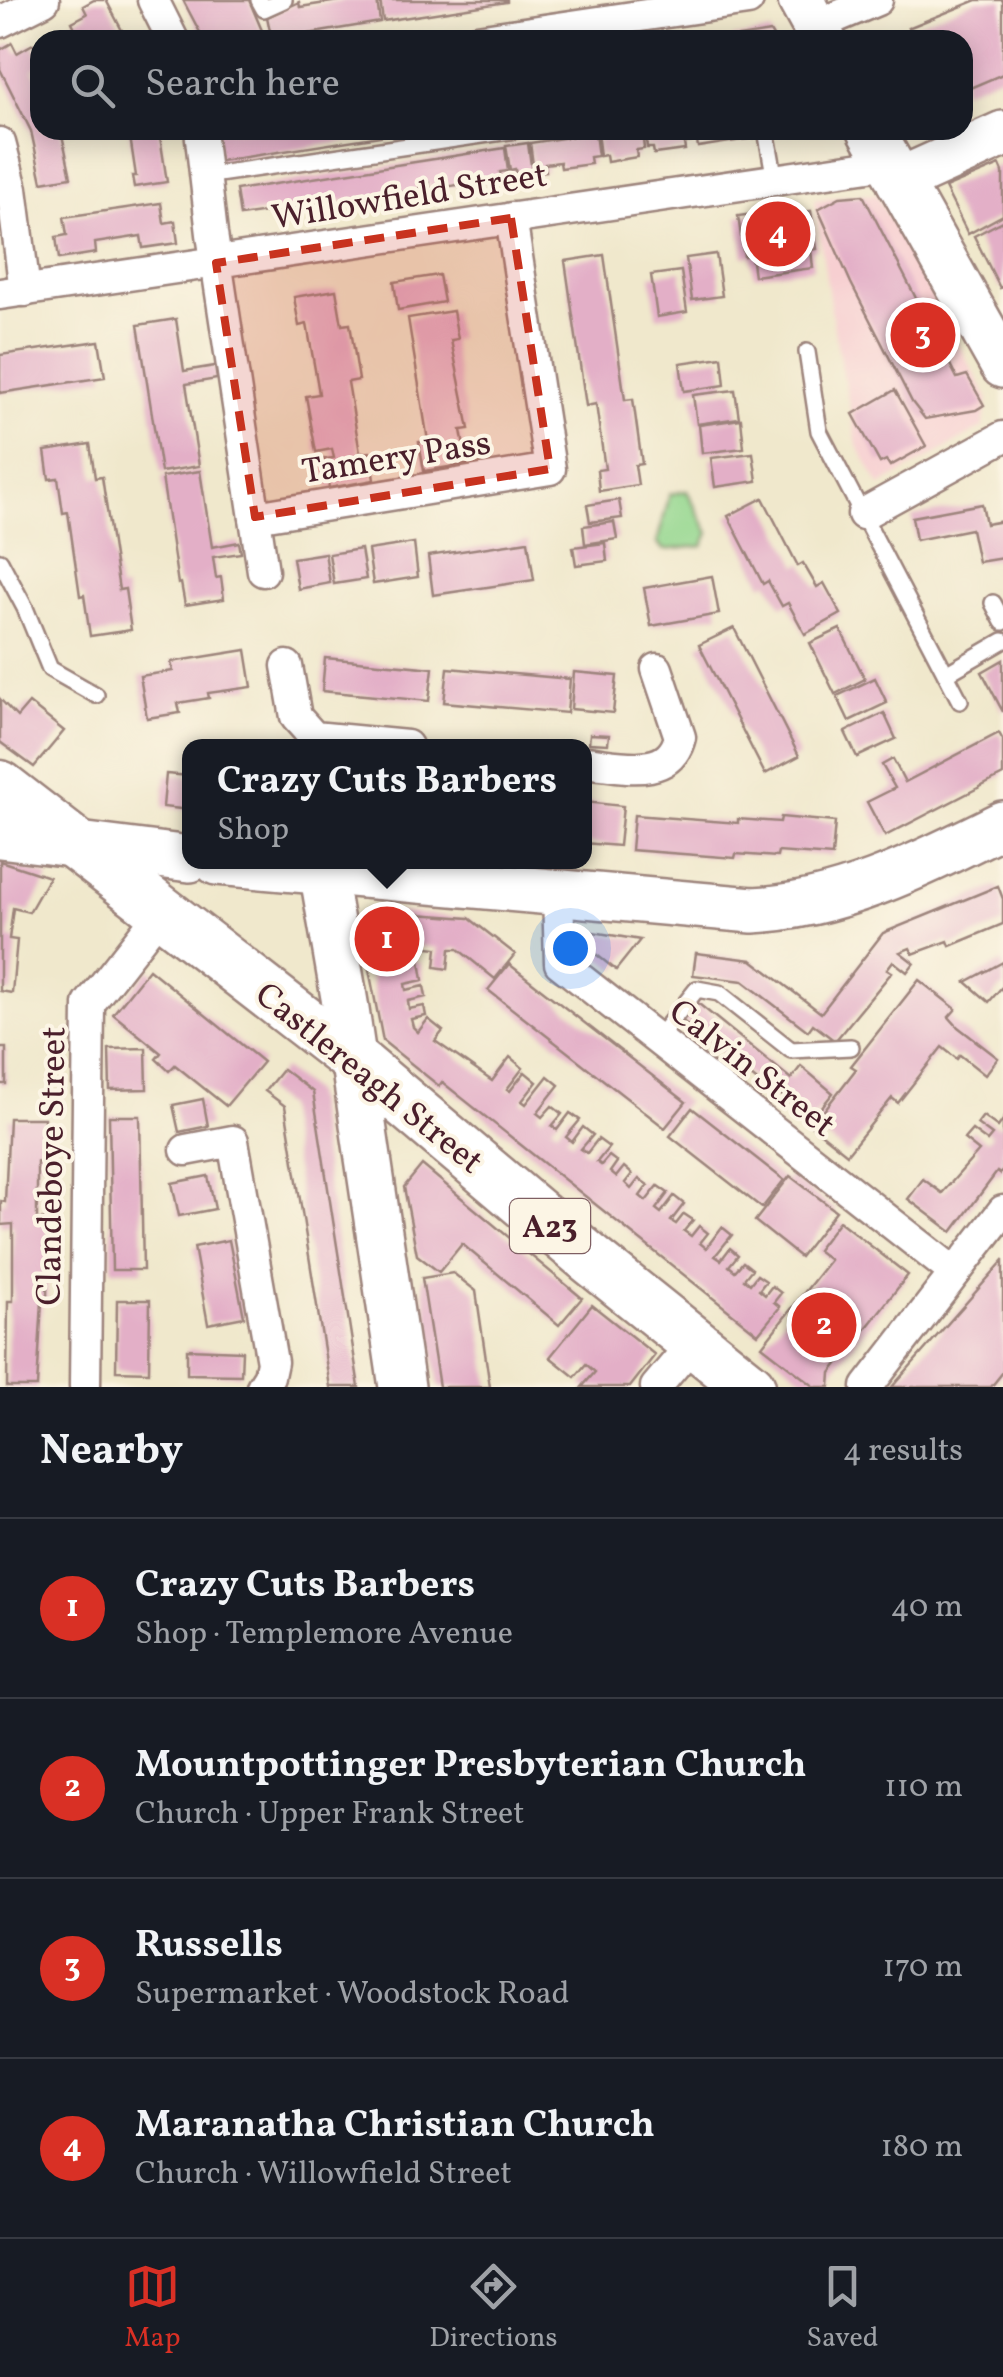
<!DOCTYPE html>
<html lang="en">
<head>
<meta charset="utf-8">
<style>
	:root { --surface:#171b24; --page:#242831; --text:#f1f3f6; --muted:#9ea1a6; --line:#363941; --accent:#d93025 }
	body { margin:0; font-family:Vollkorn,serif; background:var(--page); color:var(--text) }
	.you { position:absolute; left:570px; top:948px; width:35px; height:35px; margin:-25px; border:8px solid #fff; border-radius:50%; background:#1a73e8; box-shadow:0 0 0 15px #1a73e833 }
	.badge { display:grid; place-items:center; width:65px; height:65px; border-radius:50%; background:var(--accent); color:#fff; font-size:32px; font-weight:700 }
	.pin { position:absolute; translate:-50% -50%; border:5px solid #fff; box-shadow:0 2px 10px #0006 }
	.popup { position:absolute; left:182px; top:739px; width:410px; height:130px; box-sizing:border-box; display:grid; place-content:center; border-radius:20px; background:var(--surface); filter:drop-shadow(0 2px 8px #0005); font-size:32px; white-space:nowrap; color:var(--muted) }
	.popup b { font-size:38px; color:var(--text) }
	.popup::after { content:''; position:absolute; left:50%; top:100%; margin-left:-20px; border:20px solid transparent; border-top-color:var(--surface) }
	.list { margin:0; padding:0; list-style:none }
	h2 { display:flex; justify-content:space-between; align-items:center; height:130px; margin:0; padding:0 40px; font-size:42px }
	h2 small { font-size:32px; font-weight:400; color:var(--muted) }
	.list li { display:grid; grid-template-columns:65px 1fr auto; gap:30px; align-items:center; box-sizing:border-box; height:180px; padding:0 40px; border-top:2px solid var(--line) }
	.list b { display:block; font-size:38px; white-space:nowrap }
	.list p { margin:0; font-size:32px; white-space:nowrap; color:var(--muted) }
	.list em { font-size:32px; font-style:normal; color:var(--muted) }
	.icon { flex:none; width:55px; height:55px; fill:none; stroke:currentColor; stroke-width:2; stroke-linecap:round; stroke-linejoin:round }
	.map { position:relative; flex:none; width:1003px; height:1387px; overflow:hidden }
	.search { position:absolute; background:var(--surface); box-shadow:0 5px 25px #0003; left:30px; right:30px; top:30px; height:110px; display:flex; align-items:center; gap:25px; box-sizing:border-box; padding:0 35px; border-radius:30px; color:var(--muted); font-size:38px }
	.sheet { height:850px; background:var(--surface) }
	nav { display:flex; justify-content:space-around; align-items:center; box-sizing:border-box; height:140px; border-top:2px solid var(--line); background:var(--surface); font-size:28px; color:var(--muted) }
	nav a { display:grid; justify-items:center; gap:5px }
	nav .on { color:var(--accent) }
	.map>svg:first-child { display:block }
	.built { fill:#f7cfd1 }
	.green { fill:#94d78f; stroke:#6f7b5d; stroke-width:2.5 }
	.building { fill:#e3afc7 }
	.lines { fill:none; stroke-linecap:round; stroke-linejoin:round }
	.lane-casing { stroke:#9d847c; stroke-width:20 }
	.street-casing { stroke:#9d847c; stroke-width:35 }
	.secondary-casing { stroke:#9d847c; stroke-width:50 }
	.primary-casing { stroke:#9d847c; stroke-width:55 }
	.lane { stroke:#fff; stroke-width:15 }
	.street { stroke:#fff; stroke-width:30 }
	.secondary { stroke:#fff; stroke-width:45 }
	.primary { stroke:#fff; stroke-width:50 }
	.marked { fill:#c8321e; fill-opacity:0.2; stroke:#c8321e; stroke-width:8; stroke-dasharray:20 12; stroke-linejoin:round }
	.labels { text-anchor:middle; stroke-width:8; stroke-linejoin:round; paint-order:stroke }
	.shield { fill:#fcf5e5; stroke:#7f5f63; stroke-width:2.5 }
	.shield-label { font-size:32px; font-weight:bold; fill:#4a1f2b }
	.street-label { font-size:35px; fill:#4a1f2b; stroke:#fcf5e5 }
</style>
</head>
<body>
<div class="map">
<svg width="1003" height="1387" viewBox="0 0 1003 1387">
	<rect width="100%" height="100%" fill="#fcf5e5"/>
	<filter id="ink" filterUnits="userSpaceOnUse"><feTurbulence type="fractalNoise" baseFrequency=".01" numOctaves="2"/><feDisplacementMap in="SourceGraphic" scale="20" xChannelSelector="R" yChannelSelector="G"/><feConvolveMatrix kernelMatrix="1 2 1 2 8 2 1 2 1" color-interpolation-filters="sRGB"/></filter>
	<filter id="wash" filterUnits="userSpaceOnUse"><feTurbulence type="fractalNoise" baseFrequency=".0048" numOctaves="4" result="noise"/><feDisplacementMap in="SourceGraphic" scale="40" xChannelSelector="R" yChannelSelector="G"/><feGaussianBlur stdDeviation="2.25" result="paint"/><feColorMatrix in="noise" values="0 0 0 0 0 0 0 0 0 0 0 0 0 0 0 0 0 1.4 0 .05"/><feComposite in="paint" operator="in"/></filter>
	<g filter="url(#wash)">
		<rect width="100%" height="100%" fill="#f0e8cc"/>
		<polygon class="built" points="876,194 988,398 983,427 880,486 857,445 834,329 814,200"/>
		<polygon class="green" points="687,491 709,533 703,546 664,550 657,543 670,494"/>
		<g id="blocks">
			<g class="building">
				<polygon points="94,0 106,0 127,40 97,40 95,36 81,40 72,22 87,14 83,6"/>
				<polygon points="183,0 249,0 266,40 204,40"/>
				<polygon points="345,0 377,0 380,22 272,40 267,17 299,2 300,7"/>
				<polygon points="380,0 507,0 507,2 383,21"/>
				<polygon points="977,0 1003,0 1003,74 963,91 963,40 914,40 908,28"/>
				<polygon points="770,32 775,40 732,40 732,38"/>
				<polygon points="12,43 17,53 33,44 40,59 40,66 33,70 40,84 40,130 61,130 71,177 42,182 31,131 0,69 0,50"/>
				<polygon points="129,130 159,130 167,182 134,187 132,176 136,176"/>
				<polygon points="215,130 406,130 406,132 220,161"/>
				<polygon points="617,130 642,130 644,149 636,150 637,157 607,162 606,155 600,156 597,133"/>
				<polygon points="645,130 691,130 692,142 684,143 685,150 654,154 653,148 647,148"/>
				<polygon points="695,130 760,130 761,137 698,147"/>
				<polygon points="595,133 598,156 590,157 591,164 561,168 560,162 545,164 546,171 534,172 530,143"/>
				<polygon points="528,143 532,173 516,175 515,169 510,170 506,146"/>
				<polygon points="505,148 508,171 500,172 501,179 473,183 473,176 457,178 458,185 430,189 429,183 422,184 418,190 240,216 236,190"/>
				<polygon points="1000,165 1003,172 1003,215 968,234 945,188"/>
				<polygon points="863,195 957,378 967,375 984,405 976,410 925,419 912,402 851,283 818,209 840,197"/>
				<polygon points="161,203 164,223 175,221 178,243 143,248 141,236 95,243 96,253 59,259 56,237 67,235 64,217"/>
				<polygon points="811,211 817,249 811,250 813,268 754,276 751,255 744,256 738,216 761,213 762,218"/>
				<polygon points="1003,221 1003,286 1000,288 974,236"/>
				<polygon points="716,254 722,296 692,300 686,258"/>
				<polygon points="604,255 625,400 633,399 642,464 635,465 638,485 599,491 597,470 605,469 596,404 586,406 565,261"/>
				<polygon points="681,271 687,312 657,317 651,275"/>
				<polygon points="439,275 444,302 398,310 394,282"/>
				<polygon points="336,290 342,325 350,324 359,380 348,382 360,453 370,452 374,480 329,488 324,459 334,458 332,449 316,452 306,396 319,394 318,387 307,324 299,326 294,297"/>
				<polygon points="453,311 458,339 451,340 469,429 461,430 467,464 424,471 419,442 428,441 408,318"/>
				<polygon points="176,319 184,371 215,366 217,379 186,384 199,466 161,472 138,325"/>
				<polygon points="99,341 105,377 0,393 0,355"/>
				<polygon points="722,357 725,385 684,391 680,363"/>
				<polygon points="735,390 739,418 697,424 693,395"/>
				<polygon points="895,390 926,446 890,466 886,460 880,463 853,414"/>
				<polygon points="741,419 744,448 702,453 699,425"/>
				<polygon points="90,444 95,478 102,477 119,590 125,589 131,630 90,636 84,595 80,596 68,512 63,513 58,478 49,479 45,451"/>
				<polygon points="753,453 757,481 715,487 711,458"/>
				<polygon points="200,471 212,547 239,542 241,553 213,557 216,578 221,577 224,599 185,605 181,583 178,584 162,477"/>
				<polygon points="763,498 798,566 803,563 817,587 824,583 841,614 805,634 788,603 782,606 768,581 763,584 728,516"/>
				<polygon points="619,500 622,518 590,522 587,505"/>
				<polygon points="982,504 986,524 1003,521 1003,558 978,562 971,529 916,540 912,517"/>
				<polygon points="614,522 617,539 585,544 583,526"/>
				<polygon points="528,541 534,580 433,595 428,556"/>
				<polygon points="414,543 418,577 373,584 368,550"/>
				<polygon points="605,543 607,561 576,565 573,547"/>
				<polygon points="361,549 366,579 334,584 329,554"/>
				<polygon points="325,553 330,583 298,589 293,558"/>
				<polygon points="712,576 719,614 651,626 644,588"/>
				<polygon points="734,628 799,756 765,774 699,645"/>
				<polygon points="840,629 865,679 835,694 810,643"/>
				<polygon points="246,650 252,687 208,693 209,698 178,703 180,713 147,718 140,676 173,671 171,662"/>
				<polygon points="325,658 433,668 429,701 322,691"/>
				<polygon points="1003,660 1003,712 982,672"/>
				<polygon points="448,668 570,679 567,713 444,702"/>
				<polygon points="574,672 617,676 613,713 571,709"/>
				<polygon points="875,678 887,703 849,721 837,696"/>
				<polygon points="0,699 17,717 29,703 64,731 34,767 0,742"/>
				<polygon points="884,713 896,739 857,757 845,732"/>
				<polygon points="999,733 1003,740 1003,775 885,836 867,802 895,788 882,765 893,759 905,782"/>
				<polygon points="590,734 609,735 608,744 589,743"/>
				<polygon points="166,774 190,776 190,810 163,807"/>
				<polygon points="584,802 623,806 619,846 584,843"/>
				<polygon points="634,815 738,823 738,819 780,822 781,817 835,822 832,856 778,852 777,857 736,854 735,858 631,850"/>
				<polygon points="0,861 49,877 29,912 13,908 9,939 17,940 12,993 0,991"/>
				<polygon points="998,886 1003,899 1003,924 950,946 948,941 913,954 910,948 900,952 914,963 907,972 893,961 887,969 892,972 835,1041 813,1024 808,1031 743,981 693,975 696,953 752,960 821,1013 883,933"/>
				<polygon points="391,912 469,918 515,954 495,979 458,949 450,949 448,969 435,967 437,948 410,945 411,932 395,930 396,935 406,934 407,946 398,947 399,954 411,952 414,963 420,961 423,980 405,984 406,990 424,986 426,997 408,1001 409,1009 424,1006 426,1016 411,1019 413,1027 418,1032 428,1019 443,1031 435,1041 492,1081 510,1057 523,1068 507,1089 510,1091 525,1072 537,1082 522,1101 526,1104 548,1076 559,1085 537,1113 542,1117 552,1106 562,1114 552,1126 557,1130 570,1113 580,1120 566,1137 572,1142 583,1127 593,1135 581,1149 587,1153 598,1139 609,1147 597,1162 601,1165 609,1156 617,1162 610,1172 616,1177 624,1167 632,1174 625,1183 631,1189 639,1179 648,1185 640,1196 646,1201 658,1186 668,1193 656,1209 661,1213 674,1196 684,1204 671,1221 676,1224 684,1214 693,1220 684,1231 691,1236 699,1226 708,1233 700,1243 706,1248 722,1227 732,1235 715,1256 721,1260 730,1248 738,1255 729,1266 735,1271 743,1262 752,1269 744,1279 750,1284 757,1275 766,1281 759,1290 765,1295 772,1286 781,1293 774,1302 780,1307 758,1334 442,1082 439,1086 383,1041 359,918"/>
				<polygon points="593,932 640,940 616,970 583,944 587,933"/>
				<polygon points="1003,962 1003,990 1001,988 989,1002 966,982"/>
				<polygon points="509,964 686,1102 665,1128 488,990"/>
				<polygon points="149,969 263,1062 226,1106 175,1065 169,1071 156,1059 161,1053 113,1014"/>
				<polygon points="919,980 956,1009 949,1017 958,1027 998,1058 985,1075 960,1055 957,1059 942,1047 898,1103 892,1098 847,1154 812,1126 856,1069 851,1066"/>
				<polygon points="694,1000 791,1079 801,1066 833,1093 812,1119 779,1093 776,1096 679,1018"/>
				<rect x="0" y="1048" width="6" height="36"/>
				<polygon points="146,1048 147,1089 110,1090 109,1049"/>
				<polygon points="283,1069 313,1092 359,1387 330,1387 285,1106 265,1091"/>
				<polygon points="203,1099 208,1126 179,1132 173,1105"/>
				<polygon points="692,1108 784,1180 762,1208 670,1136"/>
				<polygon points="109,1116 140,1116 143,1270 112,1270"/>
				<polygon points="983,1116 998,1127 1003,1120 1003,1170 1000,1174 997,1172 952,1232 908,1199 923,1179 942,1193 979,1151 964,1139 972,1130 987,1141 992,1135 977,1124"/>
				<polygon points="9,1118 44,1118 44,1162 37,1162 37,1219 48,1220 47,1302 42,1301 37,1387 7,1387 8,1301 13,1301 13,1224 1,1225 1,1201 5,1202"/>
				<polygon points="422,1165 582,1298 559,1325 462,1244 439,1272 417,1255 404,1187"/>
				<polygon points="208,1176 215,1209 179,1216 172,1183"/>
				<polygon points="790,1176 836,1211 800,1257 755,1221"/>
				<polygon points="839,1221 908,1275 831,1373 830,1387 815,1387 762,1346 830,1260 817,1250"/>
				<polygon points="229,1240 244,1317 208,1324 194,1247"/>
				<polygon points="1003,1261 1003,1372 991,1387 892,1387"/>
				<polygon points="453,1273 476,1291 490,1387 439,1387 422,1278"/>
				<polygon points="117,1300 150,1300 149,1372 116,1371"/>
				<polygon points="592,1305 655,1355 630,1387 582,1387 595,1372 586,1364 575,1377 550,1357"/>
				<polygon points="187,1349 242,1351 241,1375 187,1374"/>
			</g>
		</g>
	</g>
	<g filter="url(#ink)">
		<use href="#blocks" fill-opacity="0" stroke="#9d847c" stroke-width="2.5"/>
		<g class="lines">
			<defs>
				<g id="lane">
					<polyline points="259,0 264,9 284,0"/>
					<polyline points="766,130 775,180"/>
					<polyline points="205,176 516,130"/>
					<polyline points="807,352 819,431 960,701"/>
					<polyline points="0,561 25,608 50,669 96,695"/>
					<polyline points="993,603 1003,622"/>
					<polyline points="946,674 1003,641"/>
					<polyline points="657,1039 697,989 719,993 791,1050 851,1047"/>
				</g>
				<g id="street">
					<polyline points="153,0 173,40"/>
					<polyline points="0,22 44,0"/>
					<polyline points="815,26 877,0"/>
					<polyline points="477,40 748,0"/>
					<polyline points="200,130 212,234 263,571"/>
					<polyline points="0,143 12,189 25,291"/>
					<polyline points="0,294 889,163"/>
					<polyline points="863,514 1003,437"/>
					<polyline points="255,517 550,469 511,218"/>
					<polyline points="287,666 296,717 314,737 407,746"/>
					<path d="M584 762C619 765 669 781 680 737L657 669"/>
					<polyline points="558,892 560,963 955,1273"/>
					<polyline points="186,1150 233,1141 272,1362 269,1376 262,1387"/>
					<polyline points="85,1387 89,1004 162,911"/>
					<polyline points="656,1387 694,1342"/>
					<polyline points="867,1387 1003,1211"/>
				</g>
				<g id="secondary">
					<polyline points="801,0 823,40"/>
					<polyline points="871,130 1003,365"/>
					<polyline points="899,181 1003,134"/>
					<polyline points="0,835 190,859"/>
					<path d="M217 862 753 910C842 906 924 863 1003 824"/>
					<polyline points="322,870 345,1003 402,1387"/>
				</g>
				<polyline id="primary" points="0,786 354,1060 589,1258 750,1387"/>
			</defs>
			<use href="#lane" class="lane-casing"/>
			<use href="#street" class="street-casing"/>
			<use href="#secondary" class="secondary-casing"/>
			<use href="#primary" class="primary-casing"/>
			<use href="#lane" class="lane"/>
			<use href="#street" class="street"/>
			<use href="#secondary" class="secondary"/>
			<use href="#primary" class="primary"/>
		</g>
	</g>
	<path class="marked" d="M511 218 550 469 255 517 216 263Z"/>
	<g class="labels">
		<rect class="shield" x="510" y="1199" width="80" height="54" rx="8"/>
		<g class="shield-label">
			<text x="550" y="1237">A23</text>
		</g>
		<g class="street-label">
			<text transform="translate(409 195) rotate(-9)" y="12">Willowfield Street</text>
			<text transform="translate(396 456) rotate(-9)" y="12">Tamery Pass</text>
			<text transform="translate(753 1067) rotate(38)" y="12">Calvin Street</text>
			<text transform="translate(370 1077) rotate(39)" y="12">Castlereagh Street</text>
			<text transform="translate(50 1166) rotate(-89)" y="12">Clandeboye Street</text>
		</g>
	</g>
</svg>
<div class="you"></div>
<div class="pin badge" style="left:387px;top:939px">1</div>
<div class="popup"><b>Crazy Cuts Barbers</b>Shop</div>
<div class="pin badge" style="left:824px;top:1325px">2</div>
<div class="pin badge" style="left:923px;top:335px">3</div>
<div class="pin badge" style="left:778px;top:234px">4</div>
<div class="search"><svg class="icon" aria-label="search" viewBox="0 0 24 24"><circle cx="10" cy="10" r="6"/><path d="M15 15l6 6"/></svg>Search here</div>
</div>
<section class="sheet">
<h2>Nearby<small>4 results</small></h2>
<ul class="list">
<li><span class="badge">1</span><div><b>Crazy Cuts Barbers</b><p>Shop · Templemore Avenue</p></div><em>40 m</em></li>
<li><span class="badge">2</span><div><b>Mountpottinger Presbyterian Church</b><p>Church · Upper Frank Street</p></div><em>110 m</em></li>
<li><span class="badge">3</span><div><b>Russells</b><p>Supermarket · Woodstock Road</p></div><em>170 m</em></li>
<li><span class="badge">4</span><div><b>Maranatha Christian Church</b><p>Church · Willowfield Street</p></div><em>180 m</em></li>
</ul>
</section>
<nav>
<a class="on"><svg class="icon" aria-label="map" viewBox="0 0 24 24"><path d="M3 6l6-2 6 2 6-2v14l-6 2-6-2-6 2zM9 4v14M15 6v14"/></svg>Map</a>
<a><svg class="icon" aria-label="directions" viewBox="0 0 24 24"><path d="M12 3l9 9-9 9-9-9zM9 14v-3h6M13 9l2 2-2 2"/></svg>Directions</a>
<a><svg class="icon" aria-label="saved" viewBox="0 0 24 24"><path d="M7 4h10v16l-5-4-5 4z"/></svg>Saved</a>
</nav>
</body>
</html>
